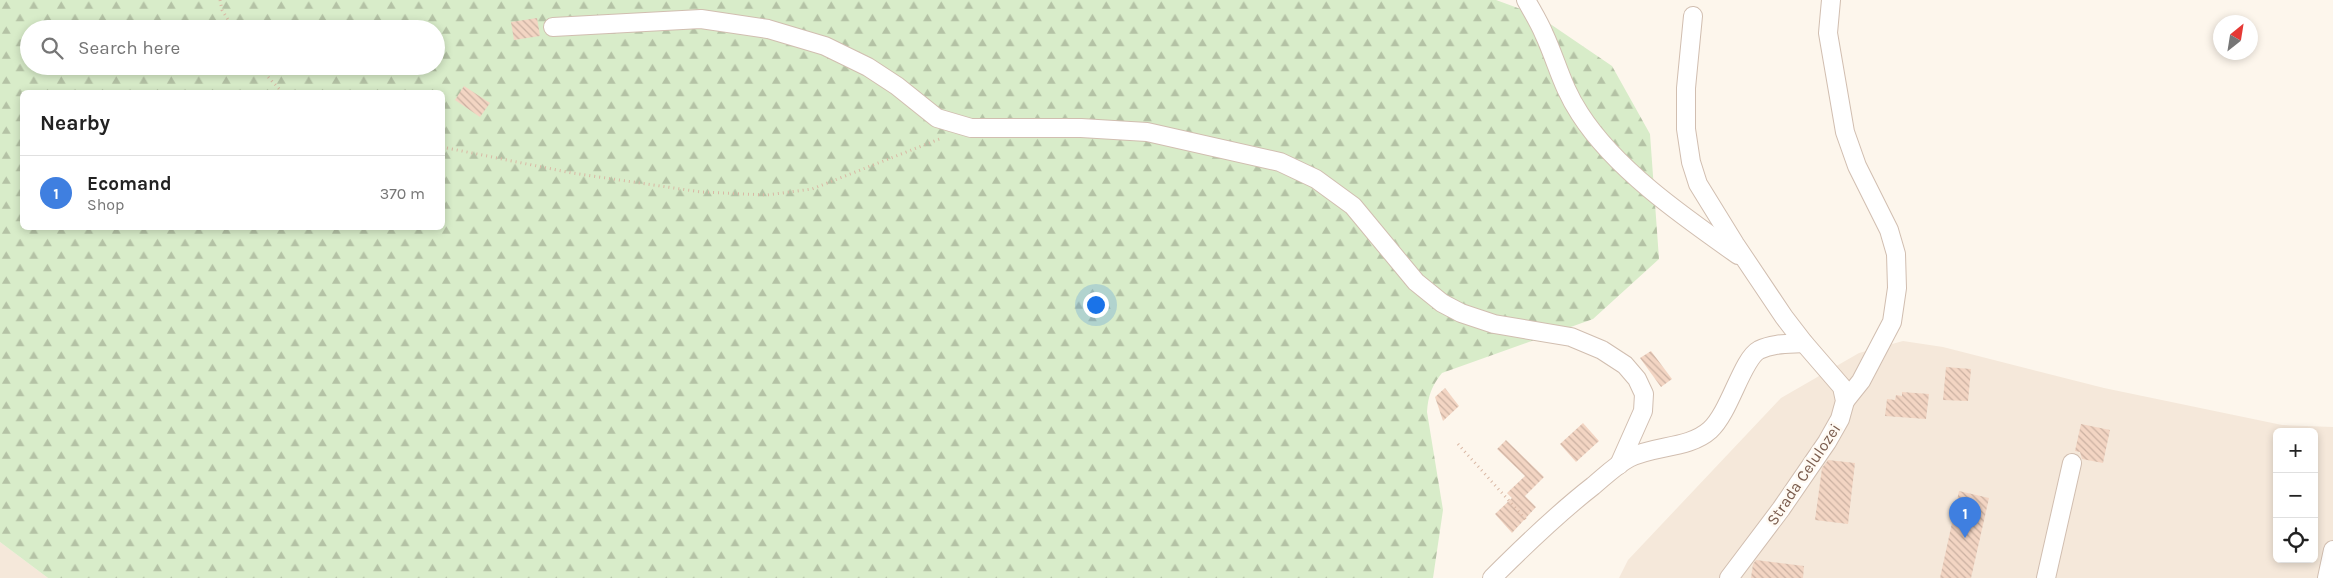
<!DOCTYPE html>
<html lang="en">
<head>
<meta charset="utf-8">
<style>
	:root { --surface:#fff; --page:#f6f6f6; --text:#222; --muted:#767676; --line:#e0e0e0; --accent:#e76f51 }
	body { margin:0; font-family:Karla,sans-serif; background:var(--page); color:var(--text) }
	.controls { position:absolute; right:15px; bottom:15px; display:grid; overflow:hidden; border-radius:8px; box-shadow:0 2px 8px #0003 }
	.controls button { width:45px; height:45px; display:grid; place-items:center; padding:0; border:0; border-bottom:1px solid var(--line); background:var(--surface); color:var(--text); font:25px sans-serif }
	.compass { position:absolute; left:2213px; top:15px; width:45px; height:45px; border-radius:50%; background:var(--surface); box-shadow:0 2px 8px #0003; rotate:30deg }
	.you { position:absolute; left:1095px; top:304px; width:18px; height:18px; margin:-12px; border:4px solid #fff; border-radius:50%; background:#1a73e8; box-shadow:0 0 0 8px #1a73e833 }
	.badge { display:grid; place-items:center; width:32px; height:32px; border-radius:50%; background:var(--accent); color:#fff; font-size:16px; font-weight:700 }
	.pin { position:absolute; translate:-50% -41px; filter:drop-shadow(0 1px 2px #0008) }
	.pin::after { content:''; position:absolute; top:26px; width:18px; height:15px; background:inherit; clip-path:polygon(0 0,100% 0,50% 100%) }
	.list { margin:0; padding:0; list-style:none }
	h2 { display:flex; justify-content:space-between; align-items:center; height:65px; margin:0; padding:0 20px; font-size:21px }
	h2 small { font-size:16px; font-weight:400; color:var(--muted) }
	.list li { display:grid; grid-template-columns:32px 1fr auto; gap:15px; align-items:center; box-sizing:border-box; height:75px; padding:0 20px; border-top:1px solid var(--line) }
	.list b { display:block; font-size:19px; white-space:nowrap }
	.list p { margin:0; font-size:16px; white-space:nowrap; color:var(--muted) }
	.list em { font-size:16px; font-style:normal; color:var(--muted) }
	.icon { flex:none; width:28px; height:28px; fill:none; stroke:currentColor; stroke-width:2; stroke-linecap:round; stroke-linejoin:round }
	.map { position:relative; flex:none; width:2333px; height:578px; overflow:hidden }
	.search { position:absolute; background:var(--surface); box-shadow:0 2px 8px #0003; left:20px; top:20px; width:425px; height:55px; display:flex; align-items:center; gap:12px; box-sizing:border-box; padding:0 18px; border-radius:28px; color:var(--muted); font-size:19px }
	.panel { position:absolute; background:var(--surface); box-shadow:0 2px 8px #0003; left:20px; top:90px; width:425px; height:140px; border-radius:8px }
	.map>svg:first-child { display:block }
	.residential { fill:#f5e8da; fill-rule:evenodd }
	.forest { fill:url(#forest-firs); fill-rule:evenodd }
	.building { fill:url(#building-back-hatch) }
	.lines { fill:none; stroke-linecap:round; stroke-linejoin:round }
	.minor-casing { stroke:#d1beb0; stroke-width:20 }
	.path { stroke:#d9b8a5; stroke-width:3; stroke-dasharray:1 4; stroke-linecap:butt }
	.minor { stroke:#fff; stroke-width:18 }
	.labels { text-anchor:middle; stroke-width:5; stroke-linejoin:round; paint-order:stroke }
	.street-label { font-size:16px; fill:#7a5c4d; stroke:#fffaf3 }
</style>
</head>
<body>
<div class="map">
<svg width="2333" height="578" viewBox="0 0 2333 578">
	<defs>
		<pattern id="forest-firs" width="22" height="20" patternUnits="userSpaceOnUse" patternTransform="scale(1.25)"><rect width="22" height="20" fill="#d8ecc9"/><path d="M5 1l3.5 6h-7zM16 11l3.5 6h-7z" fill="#b4c2a5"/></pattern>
		<pattern id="building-back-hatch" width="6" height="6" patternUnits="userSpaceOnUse" patternTransform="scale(1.25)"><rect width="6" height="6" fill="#f3d5c3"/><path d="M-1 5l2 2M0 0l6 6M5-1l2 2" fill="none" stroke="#cab0a1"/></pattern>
	</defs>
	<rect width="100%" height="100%" fill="#fdf6ec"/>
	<g class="residential">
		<path d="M1903 341 1943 347 2104 388 2282 425 2333 427V578H1619L1628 560 1781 398 1859 353ZM2277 432H2314V559H2277Z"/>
		<polygon points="0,542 48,578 0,578"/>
	</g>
	<path class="forest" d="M0 0H1496L1537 15 1612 66 1650 134 1659 259 1593 319 1442 373C1432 385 1428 396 1427 412L1443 510 1433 578H48L0 542ZM29 29H436V66H29ZM22 92H442V228H22Z"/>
	<g class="building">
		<polygon points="537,18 540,36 514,40 511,22"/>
		<polygon points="464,86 490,103 480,117 455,100"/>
		<polygon points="1651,351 1672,379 1661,387 1640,358"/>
		<polygon points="1946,367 1971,369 1968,401 1943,400"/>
		<polygon points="1445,388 1459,406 1443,421 1435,397"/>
		<polygon points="1902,392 1929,394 1926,419 1885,416 1887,399 1895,400 1896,395 1902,396"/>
		<polygon points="1583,423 1599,441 1576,462 1560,444"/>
		<polygon points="2081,424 2110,430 2103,463 2082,459 2080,452 2075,451"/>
		<polygon points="1506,440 1544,477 1525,496 1536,507 1512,533 1495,514 1512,498 1507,493 1525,476 1497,449"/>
		<polygon points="1828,460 1855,463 1848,524 1815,520 1822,468"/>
		<polygon points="1959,491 1989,498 1971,578 1940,578"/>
		<polygon points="1756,560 1804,566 1803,578 1751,578 1753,564"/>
	</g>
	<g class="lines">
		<defs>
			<g id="minor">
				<path d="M1526 0C1532 11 1539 22 1544 34 1557 62 1562 87 1580 114 1616 170 1684 217 1738 255"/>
				<polyline points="1831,0 1828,33 1845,132 1857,166 1889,230 1896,254 1897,288 1892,322 1861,381 1845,401"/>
				<polyline points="1693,16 1686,88 1686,129 1691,162 1698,184 1735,244 1784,317 1804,343 1842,387 1845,401 1840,419 1827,442 1781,509 1729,578"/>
				<polyline points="553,27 701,19 768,29 825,46 868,67 897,86 937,118 971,128 1081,128 1147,132 1280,162 1316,179 1353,206 1416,282 1442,303 1461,313 1494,324 1571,337 1602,350 1625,365 1637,379 1644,394 1643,411 1619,465"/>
				<path d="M1492 578C1524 546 1557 514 1593 486 1604 477 1616 465 1629 458 1654 445 1689 449 1710 430 1730 412 1742 359 1759 350 1773 343 1789 344 1804 343"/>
				<polyline points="2046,578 2072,463"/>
				<polyline points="2327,578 2333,550"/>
			</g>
		</defs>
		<use href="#minor" class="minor-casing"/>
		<g class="path">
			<polyline points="220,0 222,10 234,29"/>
			<polyline points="258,66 282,92"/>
			<polyline points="442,147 572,173 701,192 767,195 812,189 942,138"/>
			<polyline points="1458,444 1528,522"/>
		</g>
		<use href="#minor" class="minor"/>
	</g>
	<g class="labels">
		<g class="street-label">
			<text transform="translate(1803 474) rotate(-56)" y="6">Strada Celulozei</text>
		</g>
	</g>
</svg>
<div class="controls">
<button>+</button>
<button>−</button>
<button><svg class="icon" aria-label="locate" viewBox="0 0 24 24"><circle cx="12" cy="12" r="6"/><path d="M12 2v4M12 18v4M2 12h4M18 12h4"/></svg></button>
</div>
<svg class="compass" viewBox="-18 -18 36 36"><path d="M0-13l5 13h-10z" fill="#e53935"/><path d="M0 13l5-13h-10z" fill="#767676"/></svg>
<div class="you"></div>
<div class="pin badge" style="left:1965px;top:538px;background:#3f7fe0">1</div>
<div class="search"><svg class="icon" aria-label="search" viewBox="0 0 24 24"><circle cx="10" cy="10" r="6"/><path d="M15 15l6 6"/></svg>Search here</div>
<section class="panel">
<h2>Nearby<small></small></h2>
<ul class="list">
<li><span class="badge" style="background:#3f7fe0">1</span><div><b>Ecomand</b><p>Shop</p></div><em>370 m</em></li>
</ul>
</section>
</div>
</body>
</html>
